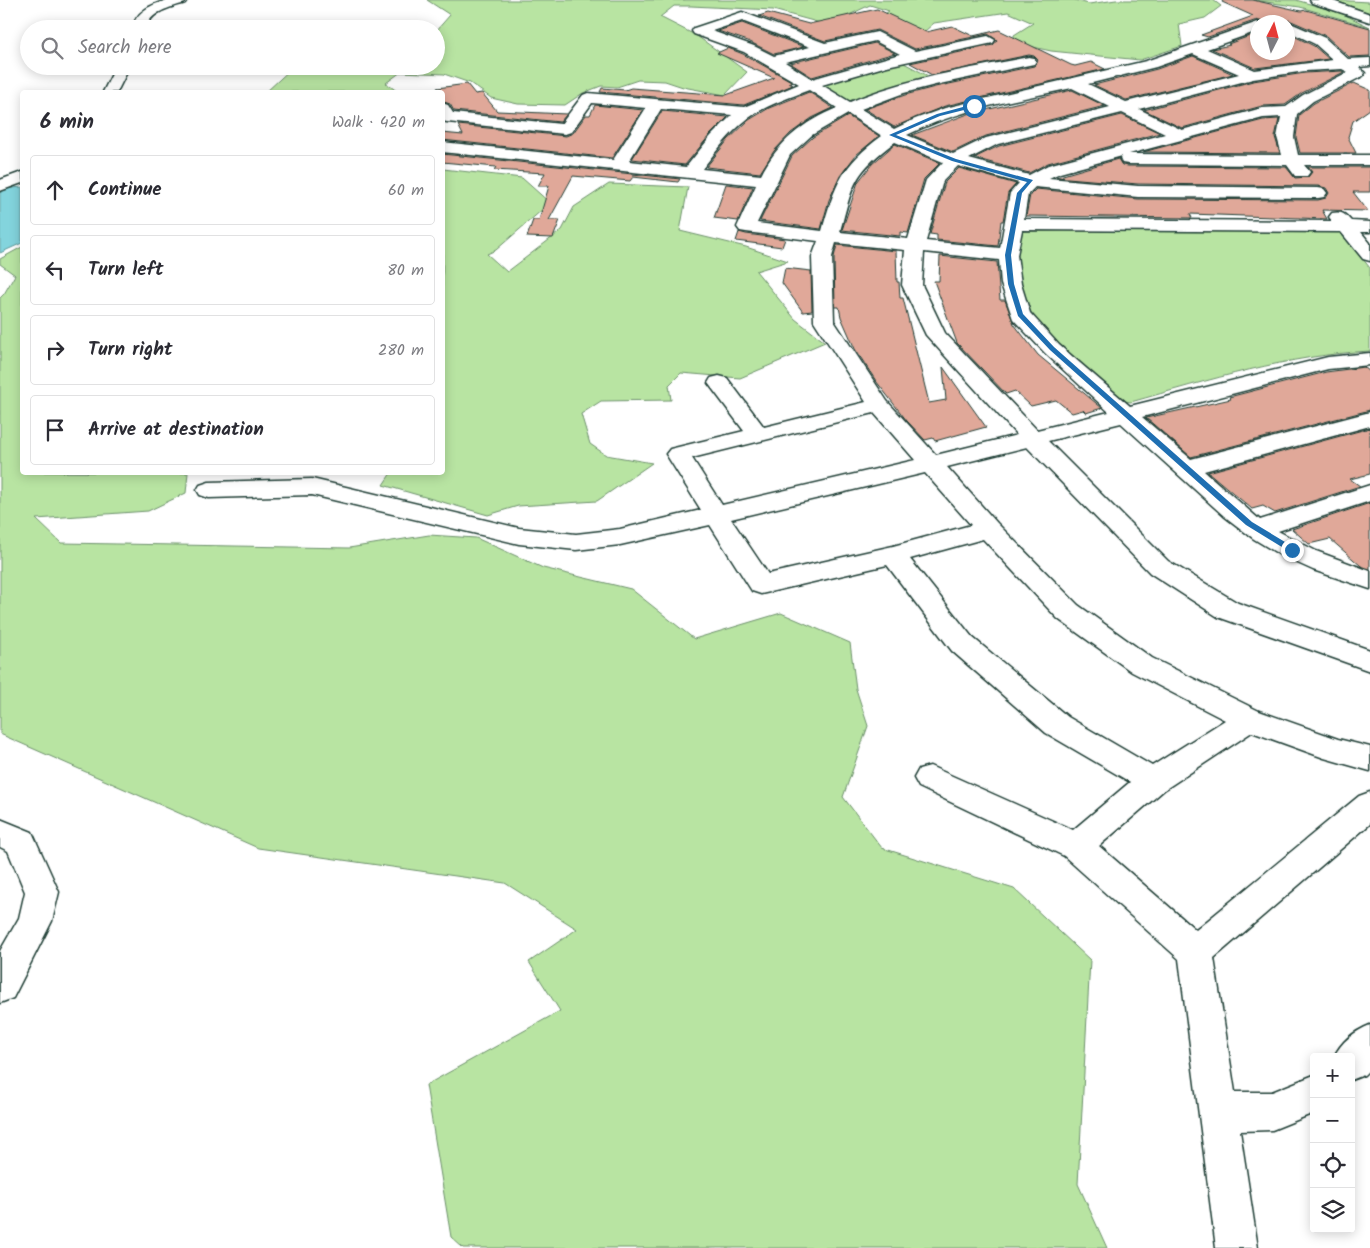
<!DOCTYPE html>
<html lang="en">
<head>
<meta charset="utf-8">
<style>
	:root { --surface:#fff; --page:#f7f7f7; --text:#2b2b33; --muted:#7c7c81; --line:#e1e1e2 }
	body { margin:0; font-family:Kalam,sans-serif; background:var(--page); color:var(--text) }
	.controls { position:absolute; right:15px; bottom:15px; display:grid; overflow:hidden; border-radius:5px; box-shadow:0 2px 12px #0003 }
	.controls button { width:45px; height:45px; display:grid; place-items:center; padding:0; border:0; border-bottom:1px solid var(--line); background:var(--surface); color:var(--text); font:25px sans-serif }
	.compass { position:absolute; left:1250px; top:15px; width:45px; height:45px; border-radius:50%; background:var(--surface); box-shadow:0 2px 12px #0003; rotate:6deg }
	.stop { position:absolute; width:15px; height:15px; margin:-11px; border:4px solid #1f6fb2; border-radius:50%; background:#fff }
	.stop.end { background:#1f6fb2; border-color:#fff; box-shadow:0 1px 5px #0008 }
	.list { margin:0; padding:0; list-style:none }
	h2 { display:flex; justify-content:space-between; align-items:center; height:65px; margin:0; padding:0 20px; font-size:21px }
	h2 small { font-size:16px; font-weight:400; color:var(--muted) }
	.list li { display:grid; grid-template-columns:32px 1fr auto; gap:15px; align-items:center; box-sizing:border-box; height:70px; margin:0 10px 10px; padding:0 10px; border:1px solid var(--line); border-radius:5px }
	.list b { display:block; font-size:19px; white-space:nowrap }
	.list em { font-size:16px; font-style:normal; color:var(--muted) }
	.icon { flex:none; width:28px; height:28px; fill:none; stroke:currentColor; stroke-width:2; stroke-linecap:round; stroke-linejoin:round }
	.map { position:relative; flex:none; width:1370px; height:1248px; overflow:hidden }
	.search { position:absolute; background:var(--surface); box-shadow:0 2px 12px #0003; left:20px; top:20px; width:425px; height:55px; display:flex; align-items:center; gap:12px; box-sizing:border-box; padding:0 18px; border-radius:28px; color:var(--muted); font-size:19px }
	.panel { position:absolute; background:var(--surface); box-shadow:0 2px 12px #0003; left:20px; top:90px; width:425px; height:385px; border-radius:5px }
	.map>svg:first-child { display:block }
	.green { fill:#b8e4a2; stroke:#6c906b }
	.water { fill:#83d4dd; stroke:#5b9899 }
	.building { fill:#e0a899; stroke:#1f3d34 }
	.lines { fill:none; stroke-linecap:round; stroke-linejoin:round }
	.minor-casing { stroke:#1f3d34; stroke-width:3 }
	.minor { fill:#fff; fill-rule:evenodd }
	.route { fill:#1f6fb2 }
</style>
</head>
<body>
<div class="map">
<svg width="1370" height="1248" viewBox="0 0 1370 1248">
	<rect width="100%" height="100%" fill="#fff"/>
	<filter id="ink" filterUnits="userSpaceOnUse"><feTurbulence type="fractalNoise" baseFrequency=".02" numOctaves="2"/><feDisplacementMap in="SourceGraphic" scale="10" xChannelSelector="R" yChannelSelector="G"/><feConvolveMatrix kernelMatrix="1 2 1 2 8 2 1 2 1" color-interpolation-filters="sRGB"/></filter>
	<g filter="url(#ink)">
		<g class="green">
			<polygon points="427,0 1074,0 1089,4 1116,0 1213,0 1221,6 1205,18 1179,24 1182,46 1140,60 1051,51 1015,43 1014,35 1033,23 1008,12 934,23 924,32 876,20 889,11 870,5 828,25 773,10 691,6 674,6 660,17 697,36 747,72 725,95 683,87 665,81 638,80 617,87 601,86 583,93 565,105 518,104 491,98 470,83 444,74 401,72 386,83 398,92 266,92 294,66 436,66 436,31 450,15"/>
			<polygon points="1253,0 1296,0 1341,13 1370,27 1300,7"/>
			<polygon points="1333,0 1368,2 1370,3 1370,13"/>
			<polygon points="902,62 934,79 853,101 849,101 821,84"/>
			<polygon points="443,169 522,178 550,203 496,250 487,254 507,272 562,230 574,207 609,184 688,187 680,231 746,247 788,261 756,271 795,319 825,342 740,378 681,373 669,385 671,400 601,401 581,414 590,444 606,455 652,463 597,501 518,506 488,515 383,485 391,473 442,472"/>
			<path d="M1019 226 1335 231 1343 234 1370 268V351C1289 355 1209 380 1131 402L1123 401C1093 375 1039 335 1024 299 1015 278 1018 248 1019 226Z"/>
			<polygon points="22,247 22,472 188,473 186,493 148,511 36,519 61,543 349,548 429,535 476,538 543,568 631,589 694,639 781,613 850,643 856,689 868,726 843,797 882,848 1014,889 1090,960 1078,1184 1107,1248 463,1248 451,1237 426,1085 560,1011 529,962 577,929 505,883 258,848 0,734 0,298 4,294 15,275 0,264 0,259"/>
		</g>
		<polygon class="water" points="22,187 22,243 0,253 0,192 4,189"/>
		<g class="building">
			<polygon points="1223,0 1253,0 1301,11 1306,10 1370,28 1370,56 1349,57 1326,36 1289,20 1286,22 1260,22 1257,20 1208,37 1201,35 1253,16 1222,2"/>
			<polygon points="877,9 926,32 952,26 973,36 999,30 1071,65 1075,66 1091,62 1105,69 945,106 894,127 865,109 905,95 935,87 1034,66 1038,60 1034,56 1029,55 932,75 910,63 993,45 997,40 988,34 915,49 877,30 825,41 759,16 768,13 809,24"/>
			<polygon points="742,23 804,47 774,54 748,41 718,31"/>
			<polygon points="1258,33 1258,52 1288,52 1288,33 1314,46 1329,59 1255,68 1212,49 1230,45 1228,44"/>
			<polygon points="875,43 895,53 812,77 790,63"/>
			<polygon points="728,48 743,54 793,82 789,83 793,85 744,105 600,92 602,88 625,90 631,88 726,95 774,78 717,53"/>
			<polygon points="1193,56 1233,74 1126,100 1094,85 1157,69"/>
			<polygon points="1342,71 1344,72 1302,93 1285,105 1262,106 1182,128 1144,110 1253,81 1305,73"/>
			<polygon points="1354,83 1370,90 1370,109 1353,121 1348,137 1356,153 1300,153 1296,137 1299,115 1314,103"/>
			<polygon points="467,84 475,94 482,93 497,111 567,114 560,122 454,111 450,104 444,102 442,92 439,92 437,88"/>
			<polygon points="1072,90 1105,106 986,136 953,152 912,135 968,114"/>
			<polygon points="809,92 833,108 812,118 791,133 774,151 760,173 706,167 728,140 749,120 769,108"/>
			<polygon points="595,105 643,110 612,158 442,140 442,133 463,135 458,125 566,136 573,133 586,115 590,115"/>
			<polygon points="662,111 728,117 710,135 685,165 632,159"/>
			<polygon points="1122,115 1160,133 1048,163 1029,173 974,158 999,146"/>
			<polygon points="848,116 879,136 856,155 840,176 829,200 821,229 760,221 792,156 813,137"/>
			<polygon points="1279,119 1275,137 1280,153 1143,152 1263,120"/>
			<polygon points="895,144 940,163 924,179 908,233 900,232 900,236 842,230 858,182 872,164"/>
			<polygon points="442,154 680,179 678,182 633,177 630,181 573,176 549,220 560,220 553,238 527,237 533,220 539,220 549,186 538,186 545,173 494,170 496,167 442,162"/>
			<polygon points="1118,159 1122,165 1128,166 1286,167 1295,178 1308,177 1312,172 1308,167 1370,167 1370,192 1353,192 1368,211 1322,210 1327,219 1190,214 1192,218 1026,216 1030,195 1036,189 1138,199 1318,200 1326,198 1329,193 1326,188 1318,186 1138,184 1056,177"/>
			<polygon points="959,168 1016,184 1008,193 1003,221 1001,221 998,246 937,240 937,235 930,234 945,182"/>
			<polygon points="726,184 753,187 738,221 714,218"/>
			<polygon points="739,232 746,234 785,239 782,247 736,241"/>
			<polygon points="837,245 896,251 897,282 899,282 900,298 903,298 929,403 946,400 943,367 986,427 935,441 933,438 925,440 907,421 876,381 855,349 841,317 839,307 835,307 834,257"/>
			<polygon points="940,256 997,262 1000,300 1005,300 1014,324 1038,355 1102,408 1086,413 1083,410 1072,413 1056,400 1031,406 1015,391 1006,394 957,343 934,281 939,281"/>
			<polygon points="785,268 811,271 812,311 803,312 782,283"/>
			<polygon points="1364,367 1370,372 1370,410 1191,457 1146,418 1231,399 1229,397 1326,372"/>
			<polygon points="1370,428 1370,474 1350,479 1360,486 1275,513 1263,506 1252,509 1208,472"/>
			<polygon points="1370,503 1370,569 1361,566 1330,539 1309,544 1292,529"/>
		</g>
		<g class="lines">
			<defs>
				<g id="minor">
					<path d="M167 0H187L185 3C170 8 150 11 146 29H132C136 11 151 5 167 0Z"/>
					<polygon points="1310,0 1330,0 1370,14 1370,22 1312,3"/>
					<path d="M742 12 825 43 877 32 915 51 988 36 995 40 993 43 887 66 822 85 850 102C906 78 969 69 1029 57L1034 58 1036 61 1034 64 1029 65 935 85 904 93 861 109 894 129 915 119 945 108 1146 61 1258 22H1260H1258V31L1207 49 1255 70 1333 60 1315 44 1288 31V22H1286H1288L1325 38 1348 59 1370 58V66L1359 67 1365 73 1363 76 1313 101 1297 114 1294 137 1298 155H1370V165H1304L1310 172 1307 176H1295L1287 165 1128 164 1122 163 1120 159 1122 156 1060 173 1049 178 1138 186 1318 188 1324 189 1327 193 1324 197 1318 198 1138 197 1035 187 1028 194 1024 219 1332 221 1329 217 1332 213C1342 211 1345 214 1351 221L1370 222V232H1361L1370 243V261L1363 259 1341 232 1022 230 1017 255 1021 284 1030 313 1059 345 1130 406 1328 357 1370 353V365L1328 369 1142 417 1191 459 1370 412V426L1204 471 1260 520 1370 485V501L1278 531 1316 551 1370 571V589L1313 570 1282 556 1254 539 1224 516 1121 423 1048 441 1168 561 1238 603 1370 650V671L1218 617 1150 573 1027 447 947 467 997 523 1078 605 1152 658 1259 711 1338 739 1370 747V771L1324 758 1252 732 1164 790 1099 846 1196 930 1359 796 1370 792V824L1214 958 1235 1092H1272L1314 1075V1113L1272 1130 1240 1131 1258 1248H1216L1179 959 1064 856 919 787 914 778 919 769 930 766 1073 830 1130 782 1046 733 952 651 887 565 761 594 752 591 710 525 620 545 576 550 519 544 312 495 209 498 200 495 197 490 200 485 209 482 312 479 519 528 576 534 620 529 701 510 666 454 670 449 744 431 708 383 711 378 719 376 727 378 764 427 866 402 814 321 812 257 818 241 746 232 740 231 737 227 756 185 442 152V142L613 160 646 108 592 103 571 132 565 134 447 122 442 121V103L448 105 453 113 561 124 583 95 588 93 744 107 799 84 744 52 694 34 692 31 694 28ZM742 21 810 47 774 56 754 46 712 31ZM875 41 900 54 812 79 785 62ZM1193 54 1239 74 1126 102 1088 84 1156 67ZM1342 69 1348 72 1303 95 1286 107 1262 108 1182 130 1139 109 1253 79 1305 71ZM1072 88 1110 107 986 138 953 154 907 135C959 109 1016 100 1072 88ZM809 90 837 108C803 122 778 142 761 175L702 169C718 149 734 127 756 113 772 103 791 97 809 90ZM661 109 732 115 711 136 686 167 629 161ZM1122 113 1165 134 1048 165 1029 175 969 159 998 144ZM848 114 882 136C842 165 835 184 822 231L757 223 790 155 812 135ZM1281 117 1277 137 1282 155 1129 154 1263 118ZM895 142 943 162 926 180 908 239 840 232C853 184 853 173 895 142ZM958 166 1019 183 1010 193 1000 248 926 241 943 181ZM836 243 905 250 902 285 926 335 1017 435 936 455 887 401 834 321 832 257ZM924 252 999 260 1001 284 1013 319 1045 353 1109 412 1037 430 945 333 922 285ZM874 413 915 460 722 505 692 458ZM925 473 971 525 893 546 768 574 731 519ZM983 539 1058 619 1132 672 1225 720 1152 766 1068 717 972 637 910 559Z"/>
					<polygon points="116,66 130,66 117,92 103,92"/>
					<polygon points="22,172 22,183 0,191 0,180"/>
					<polygon points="0,819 32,832 59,892 52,921 13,998 0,1003 0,951 19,918 25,892 8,851 0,847"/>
					<path d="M1370 1025V1069L1364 1075 1351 1080V1057H1334C1341 1042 1355 1031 1370 1025Z"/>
				</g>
			</defs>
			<use href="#minor" class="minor-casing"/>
			<use href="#minor" class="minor"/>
		</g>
	</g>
	<polygon class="route" points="974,104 976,107 940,116 896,135 956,159 1033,180 1022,193 1011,255 1014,284 1023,314 1054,347 1252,522 1295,548 1295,552 1290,552 1246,525 1050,350 1018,316 1008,284 1005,255 1017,193 1027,182 952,161 889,135 937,114"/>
</svg>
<div class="controls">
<button>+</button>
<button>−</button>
<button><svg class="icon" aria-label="locate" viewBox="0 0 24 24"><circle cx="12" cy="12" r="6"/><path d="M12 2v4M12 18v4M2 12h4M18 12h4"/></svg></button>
<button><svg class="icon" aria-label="layers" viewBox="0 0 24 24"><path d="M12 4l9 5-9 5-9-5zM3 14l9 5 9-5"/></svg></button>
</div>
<svg class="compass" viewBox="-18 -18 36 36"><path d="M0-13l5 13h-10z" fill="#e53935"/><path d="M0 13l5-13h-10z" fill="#7c7c81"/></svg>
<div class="stop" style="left:974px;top:106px"></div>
<div class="stop end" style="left:1292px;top:550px"></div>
<div class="search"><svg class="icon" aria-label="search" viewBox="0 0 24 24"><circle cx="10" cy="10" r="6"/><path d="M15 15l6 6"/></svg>Search here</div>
<section class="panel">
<h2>6 min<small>Walk · 420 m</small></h2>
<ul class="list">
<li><svg class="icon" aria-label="ahead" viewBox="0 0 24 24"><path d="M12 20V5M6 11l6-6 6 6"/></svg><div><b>Continue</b></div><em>60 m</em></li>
<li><svg class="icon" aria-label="left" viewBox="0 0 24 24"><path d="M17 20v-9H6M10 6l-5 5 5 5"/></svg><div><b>Turn left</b></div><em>80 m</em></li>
<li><svg class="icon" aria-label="right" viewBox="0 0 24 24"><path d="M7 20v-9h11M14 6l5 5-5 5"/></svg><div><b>Turn right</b></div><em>280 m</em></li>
<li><svg class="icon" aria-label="arrive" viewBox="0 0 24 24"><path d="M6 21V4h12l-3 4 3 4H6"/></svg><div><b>Arrive at destination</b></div></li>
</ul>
</section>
</div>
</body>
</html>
